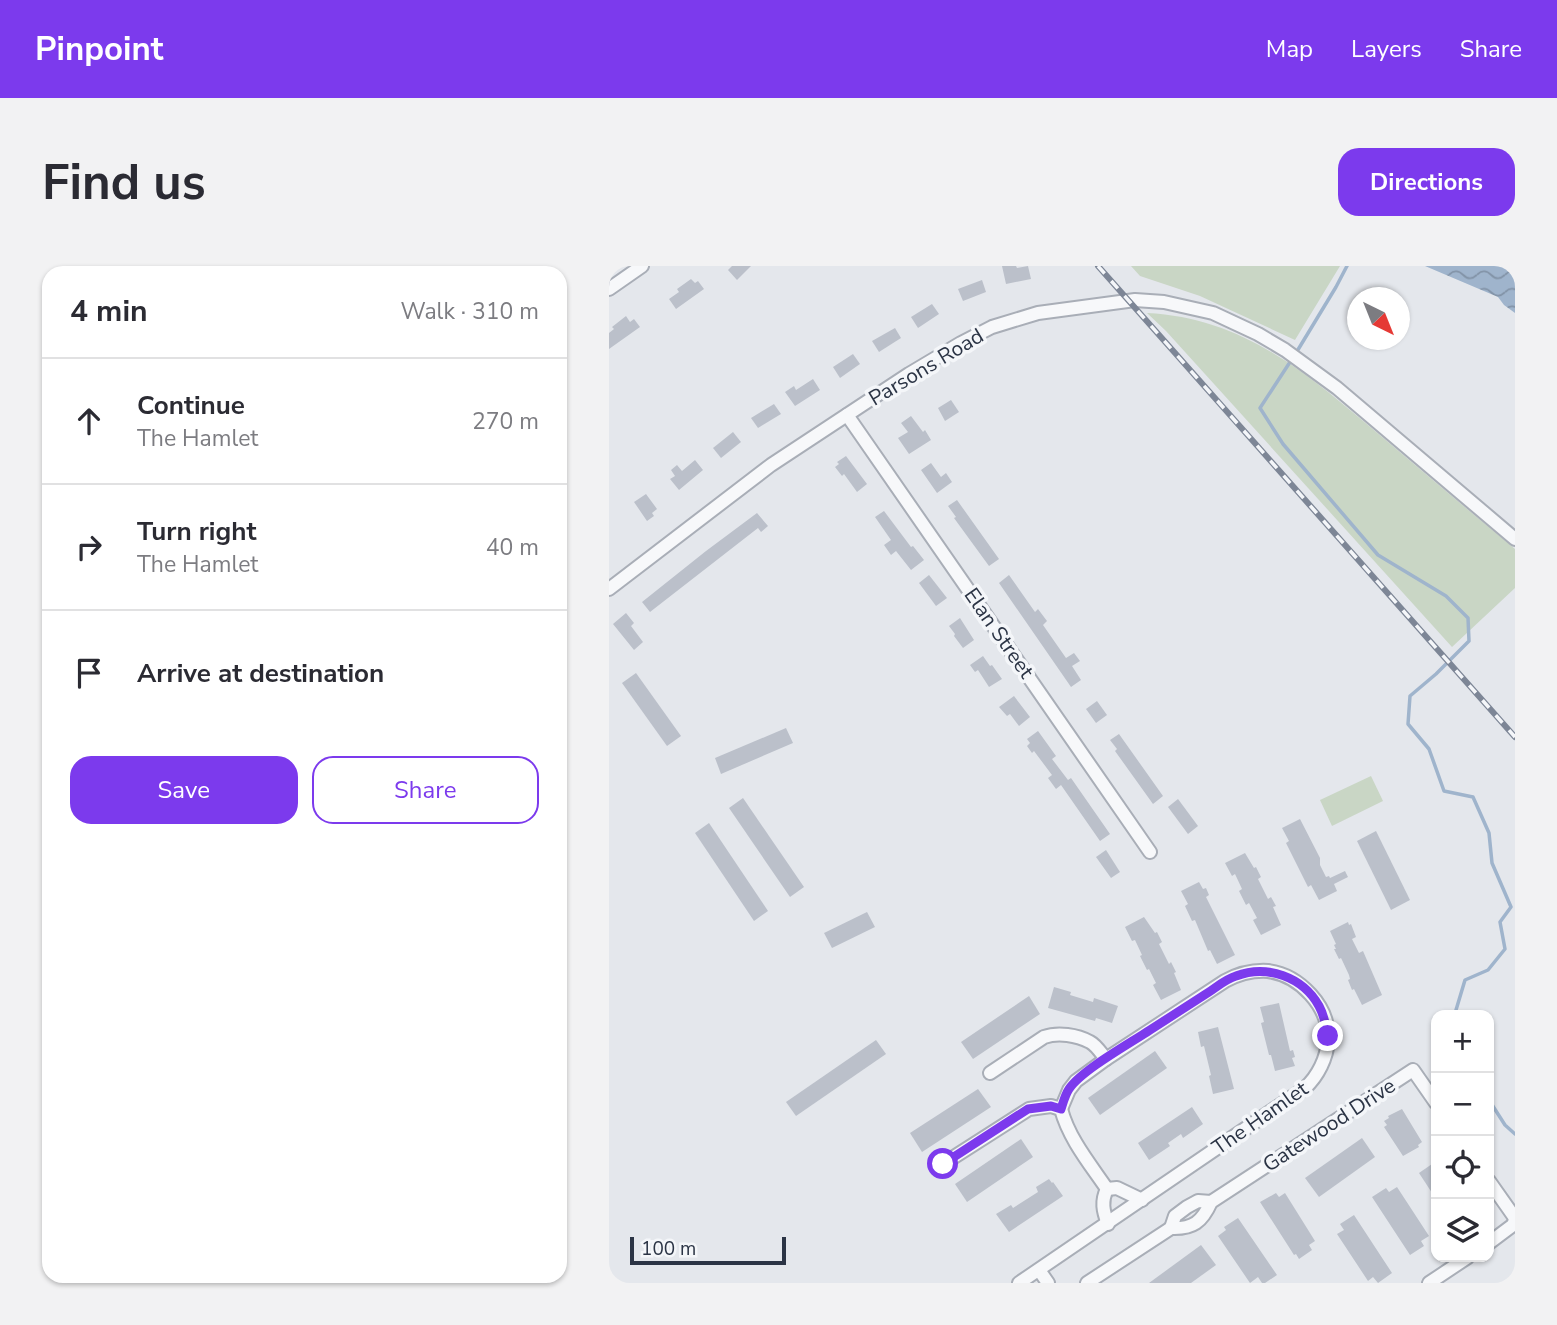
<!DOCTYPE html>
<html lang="en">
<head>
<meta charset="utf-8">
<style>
	:root { --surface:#fff; --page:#f2f2f3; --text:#2b2b33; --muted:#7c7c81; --line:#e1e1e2; --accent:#7c3aed }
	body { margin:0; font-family:"Nunito Sans",sans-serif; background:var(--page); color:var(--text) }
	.controls { position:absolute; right:21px; bottom:21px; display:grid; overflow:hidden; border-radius:14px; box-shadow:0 2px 5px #0004 }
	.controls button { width:63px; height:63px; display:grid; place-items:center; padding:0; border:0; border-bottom:2px solid var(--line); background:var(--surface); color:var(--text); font:35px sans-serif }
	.compass { position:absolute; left:738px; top:21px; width:63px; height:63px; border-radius:50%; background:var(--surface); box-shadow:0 2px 5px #0004; rotate:137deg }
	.scale { position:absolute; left:21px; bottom:18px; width:156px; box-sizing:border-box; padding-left:7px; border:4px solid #2b3445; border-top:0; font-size:19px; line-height:24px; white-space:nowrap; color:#2b3445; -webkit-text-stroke:5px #f4f6f9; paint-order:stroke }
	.stop { position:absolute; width:21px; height:21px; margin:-16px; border:5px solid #7c3aed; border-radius:50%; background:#fff }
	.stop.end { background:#7c3aed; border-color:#fff; box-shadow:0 2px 7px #0008 }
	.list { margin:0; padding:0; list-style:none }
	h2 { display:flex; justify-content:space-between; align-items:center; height:91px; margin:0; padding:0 28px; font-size:30px }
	h2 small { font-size:23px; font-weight:400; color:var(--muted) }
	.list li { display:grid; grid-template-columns:46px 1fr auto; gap:21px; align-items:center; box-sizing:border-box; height:126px; padding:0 28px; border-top:2px solid var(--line) }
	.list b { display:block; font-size:26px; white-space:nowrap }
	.list p { margin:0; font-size:23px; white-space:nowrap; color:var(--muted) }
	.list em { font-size:23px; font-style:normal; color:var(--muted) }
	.actions { display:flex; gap:14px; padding:21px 28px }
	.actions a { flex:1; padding:16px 0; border:2px solid var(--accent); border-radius:21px; text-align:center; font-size:24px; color:var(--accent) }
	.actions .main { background:var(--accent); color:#fff }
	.icon { flex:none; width:38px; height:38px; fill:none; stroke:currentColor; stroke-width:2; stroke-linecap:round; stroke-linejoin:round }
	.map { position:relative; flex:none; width:906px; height:1017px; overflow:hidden; border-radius:21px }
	header { display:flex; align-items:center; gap:42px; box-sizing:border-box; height:98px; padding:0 35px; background:var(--accent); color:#fff }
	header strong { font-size:33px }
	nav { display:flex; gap:38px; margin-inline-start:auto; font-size:24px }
	.intro { display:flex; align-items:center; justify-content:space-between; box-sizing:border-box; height:168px; padding:0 42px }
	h1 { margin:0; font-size:49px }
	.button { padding:18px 32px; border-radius:21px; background:var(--accent); color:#fff; font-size:24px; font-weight:700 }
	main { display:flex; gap:42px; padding:0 42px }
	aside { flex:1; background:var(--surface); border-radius:21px; box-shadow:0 2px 5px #0004 }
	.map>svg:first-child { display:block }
	.green { fill:#c9d6c5 }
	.water { fill:url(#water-waves) }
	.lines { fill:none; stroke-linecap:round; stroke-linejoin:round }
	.stream { stroke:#9fb4cc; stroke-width:3.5 }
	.building { fill:#bbc0ca }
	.minor-casing { stroke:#a9aeb7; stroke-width:16 }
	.minor { stroke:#f7f8fa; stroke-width:12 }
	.rail-casing { stroke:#7d8696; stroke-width:6 }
	.rail { stroke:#f4f6f9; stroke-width:3.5; stroke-dasharray:10; stroke-linecap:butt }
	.route { stroke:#7c3aed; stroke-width:9 }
	.labels { text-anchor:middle; stroke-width:7; stroke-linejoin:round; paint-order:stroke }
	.street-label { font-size:21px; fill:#2b3445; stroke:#f4f6f9 }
</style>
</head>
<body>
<header>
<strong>Pinpoint</strong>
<nav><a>Map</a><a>Layers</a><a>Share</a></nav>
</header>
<div class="intro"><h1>Find us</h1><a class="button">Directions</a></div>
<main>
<aside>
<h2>4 min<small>Walk · 310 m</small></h2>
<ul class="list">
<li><svg class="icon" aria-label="ahead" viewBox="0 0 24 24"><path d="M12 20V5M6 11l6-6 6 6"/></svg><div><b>Continue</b><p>The Hamlet</p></div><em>270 m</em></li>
<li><svg class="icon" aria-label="right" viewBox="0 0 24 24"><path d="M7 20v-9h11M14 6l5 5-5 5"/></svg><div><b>Turn right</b><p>The Hamlet</p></div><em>40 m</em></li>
<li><svg class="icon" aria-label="arrive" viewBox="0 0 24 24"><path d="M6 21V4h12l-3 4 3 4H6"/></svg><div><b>Arrive at destination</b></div></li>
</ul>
<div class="actions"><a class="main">Save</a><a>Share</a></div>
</aside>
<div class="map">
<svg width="906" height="1017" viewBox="0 0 906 1017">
	<defs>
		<pattern id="water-waves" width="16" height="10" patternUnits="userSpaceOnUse" patternTransform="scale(1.75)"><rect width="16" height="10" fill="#9fb4cc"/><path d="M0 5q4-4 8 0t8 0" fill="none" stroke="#8293a7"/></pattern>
	</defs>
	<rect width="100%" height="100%" fill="#e4e7ec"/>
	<g class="green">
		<polygon points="522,0 731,0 686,74 591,30 531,10"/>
		<path d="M538 47C640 52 705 114 779 176 821 212 864 248 906 283V322L843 381 557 65Z"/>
		<polygon points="762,510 774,535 723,560 711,534"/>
	</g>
	<polygon class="water" points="816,0 906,0 906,47 895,39 889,31"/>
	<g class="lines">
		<g class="stream">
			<polyline points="687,87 727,21 738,0"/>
			<polyline points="683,93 651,142 674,178 769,289 837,330 859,352 860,375 827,408 801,430 799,458 820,483 835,525 864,531 880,567 883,597 902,641 891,656 896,683 879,704 856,714 847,744 849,749"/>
			<polyline points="880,834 896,859 906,868"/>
		</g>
	</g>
	<g class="building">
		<polygon points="123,0 142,0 128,14 119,4"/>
		<polygon points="393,0 407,0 408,2 419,0 422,13 397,18"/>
		<polygon points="82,13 86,17 89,15 95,23 67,43 60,33 70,26 68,23"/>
		<polygon points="373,14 377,26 354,35 349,23"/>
		<polygon points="323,38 330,48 309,62 302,51"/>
		<polygon points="17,50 21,56 25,53 31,61 0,83 0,67 5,63 3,61"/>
		<polygon points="286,62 292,72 270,86 263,75"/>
		<polygon points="244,88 251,98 231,112 224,101"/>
		<polygon points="204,113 211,124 186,140 176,126 185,120 187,124"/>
		<polygon points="342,134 350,146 336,155 329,142"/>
		<polygon points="165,138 172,148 149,162 142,152"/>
		<polygon points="302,150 314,166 316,164 322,174 300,188 289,172 299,166 292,157"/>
		<polygon points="124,166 132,176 112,192 104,182"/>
		<polygon points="237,190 258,218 248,226 235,208 233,210 226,201 230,198 228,196"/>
		<polygon points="86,194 94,204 70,224 61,213 66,210 62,204 68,199 73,205"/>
		<polygon points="322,197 332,211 337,207 343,216 328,227 312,204"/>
		<polygon points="37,228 48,243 43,247 45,250 38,255 25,236"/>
		<polygon points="348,234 390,293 380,300 345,252 347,251 339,240"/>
		<polygon points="275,245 302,281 304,280 315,294 302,304 287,285 282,289 275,279 282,274 266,251"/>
		<polygon points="148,247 159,260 152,266 149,262 41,346 33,336 97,285"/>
		<polygon points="320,309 338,332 327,340 310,317"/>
		<polygon points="400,309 426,346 429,343 438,355 434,359 457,392 465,387 471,395 463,400 472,414 462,421 390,317"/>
		<polygon points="17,347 25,357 22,360 34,376 25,384 4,358"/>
		<polygon points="351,352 365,374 354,382 345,370 346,368 340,360"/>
		<polygon points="374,390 381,400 383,399 393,413 380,421 369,404 366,406 361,399"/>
		<polygon points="27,407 72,470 58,480 13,417"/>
		<polygon points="405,430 421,451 410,460 401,448 398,450 390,441"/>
		<polygon points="488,435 498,449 487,457 477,443"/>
		<polygon points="177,462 184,477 112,508 106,492"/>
		<polygon points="429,465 447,490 443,493 459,514 462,512 501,568 491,575 452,519 447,523 439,512 443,509 425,485 423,487 418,480 421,477 418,473"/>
		<polygon points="510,468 554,530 544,538 506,485 508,483 501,474"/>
		<polygon points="134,532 195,621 181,631 120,542"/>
		<polygon points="569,533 589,560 579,568 559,541"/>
		<polygon points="691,553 711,592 711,599 717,611 720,610 721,612 736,605 739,611 725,618 728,625 710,634 702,619 699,621 677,577 680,575 673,562"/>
		<polygon points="100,557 159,645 145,655 86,567"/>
		<polygon points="767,565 801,634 782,644 748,575"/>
		<polygon points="497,584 511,606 502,612 487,591"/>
		<polygon points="636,587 645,602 647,601 652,611 649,613 659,633 662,631 667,640 664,641 672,659 652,669 644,654 648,652 640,637 637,639 630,625 633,623 626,608 623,610 616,597"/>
		<polygon points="590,616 594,623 597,622 600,629 597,631 626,689 608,698 601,684 599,685 586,654 583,655 576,640 579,638 572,625"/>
		<polygon points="258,646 266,661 223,682 215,667"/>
		<polygon points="535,651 546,667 548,666 553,676 550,678 560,698 562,696 567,706 565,707 572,724 552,734 544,719 547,717 540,703 538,704 531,690 533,689 526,674 523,675 516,661"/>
		<polygon points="739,656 740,659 742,658 747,671 743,673 750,687 754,685 773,729 753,739 745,723 743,724 739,714 741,713 740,709 733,694 732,692 730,693 725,683 727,683 725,679 727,678 721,665"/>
		<polygon points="445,721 462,726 461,729 484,736 485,732 509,740 503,757 487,752 486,755 439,742"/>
		<polygon points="420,730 431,748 364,793 352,776"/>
		<polygon points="670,737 681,785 684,784 686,791 683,792 686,800 666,805 662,789 660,789 652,757 655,756 651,741"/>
		<polygon points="609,761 625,823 604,828 600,810 602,809 595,780 592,781 589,766"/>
		<polygon points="267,774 277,788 187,850 177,836"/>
		<polygon points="546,785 558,802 491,849 479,832"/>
		<polygon points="369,823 382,841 313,886 301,867"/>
		<polygon points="583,841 594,858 574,872 572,868 559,877 561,880 540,894 529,877"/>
		<polygon points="793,843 813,876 809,879 810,881 794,890 775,861 778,859 775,855 780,852 779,850"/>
		<polygon points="753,872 766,891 710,931 696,912"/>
		<polygon points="412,873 424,891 358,936 346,918"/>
		<polygon points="823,898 827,904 827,933 810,907"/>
		<polygon points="440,913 443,917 444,916 454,930 400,966 387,948 402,939 404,942 429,926 427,921"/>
		<polygon points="788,921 820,970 812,975 815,980 801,989 763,931 777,922 780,926"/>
		<polygon points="667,927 670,931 676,927 706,975 700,979 703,984 690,993 687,988 685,989 651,936"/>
		<polygon points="745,949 783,1007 769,1017 764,1011 759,1015 728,968 735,964 731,958"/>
		<polygon points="629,952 668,1009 656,1017 653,1017 649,1011 641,1017 609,970 617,964 615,961"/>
		<polygon points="592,979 607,999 582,1017 540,1017"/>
	</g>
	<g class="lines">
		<defs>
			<g id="minor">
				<polyline points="0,23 33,0"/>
				<polyline points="238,149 541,586"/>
				<polyline points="0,323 162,199 300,108 352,77 383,61 429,47 526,34 555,36 604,47 649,68 676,84 728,122 906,273"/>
				<path d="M381 807 435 771C449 766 468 769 481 776 487 779 492 787 497 793"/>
				<path d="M452 843C460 873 481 898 498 923"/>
				<path d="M334 898 420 843 442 840 452 843 460 824 467 815 497 793 616 715C629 708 643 704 659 705 690 709 721 740 719 774 718 792 709 810 696 822L410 1017"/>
				<polyline points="880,915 906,952"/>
				<polyline points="498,923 508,922 533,934"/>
				<path d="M498 923C492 935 494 945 499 958"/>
				<polyline points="562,962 566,950 578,941 589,935 602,936"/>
				<polyline points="880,977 904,959 906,954"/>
				<polyline points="430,1004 439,1017"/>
				<path d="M478 1017 562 962C584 963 593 956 602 936L804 804 827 837"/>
				<polyline points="820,1017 859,991"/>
			</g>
		</defs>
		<use href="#minor" class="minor-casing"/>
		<use href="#minor" class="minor"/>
		<defs>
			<polyline id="rail" points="489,0 906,471"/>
		</defs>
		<use href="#rail" class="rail-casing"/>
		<use href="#rail" class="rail"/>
	</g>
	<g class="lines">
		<path class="route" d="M334 898 419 843 442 840 452 843C454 837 456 829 460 823 473 804 520 778 541 764 561 751 580 739 600 726 609 720 617 713 627 710 658 698 694 711 710 740 715 749 717 759 719 770"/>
	</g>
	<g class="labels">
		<g class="street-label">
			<text transform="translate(317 101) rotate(-31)" y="7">Parsons Road</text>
			<text transform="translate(390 367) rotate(55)" y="7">Elan Street</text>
			<text transform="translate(651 852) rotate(-35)" y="7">The Hamlet</text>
			<text transform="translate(720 859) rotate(-33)" y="7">Gatewood Drive</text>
		</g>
	</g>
</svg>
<div class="controls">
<button>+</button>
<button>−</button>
<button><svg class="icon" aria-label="locate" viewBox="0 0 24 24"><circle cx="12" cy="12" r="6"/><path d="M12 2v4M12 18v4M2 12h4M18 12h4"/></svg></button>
<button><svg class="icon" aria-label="layers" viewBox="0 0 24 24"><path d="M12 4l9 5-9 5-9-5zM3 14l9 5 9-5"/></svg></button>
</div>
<svg class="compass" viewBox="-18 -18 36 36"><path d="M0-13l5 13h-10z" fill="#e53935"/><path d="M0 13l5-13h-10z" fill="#7c7c81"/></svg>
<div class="scale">100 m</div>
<div class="stop" style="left:334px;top:898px"></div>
<div class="stop end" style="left:719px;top:770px"></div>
</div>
</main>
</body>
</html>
